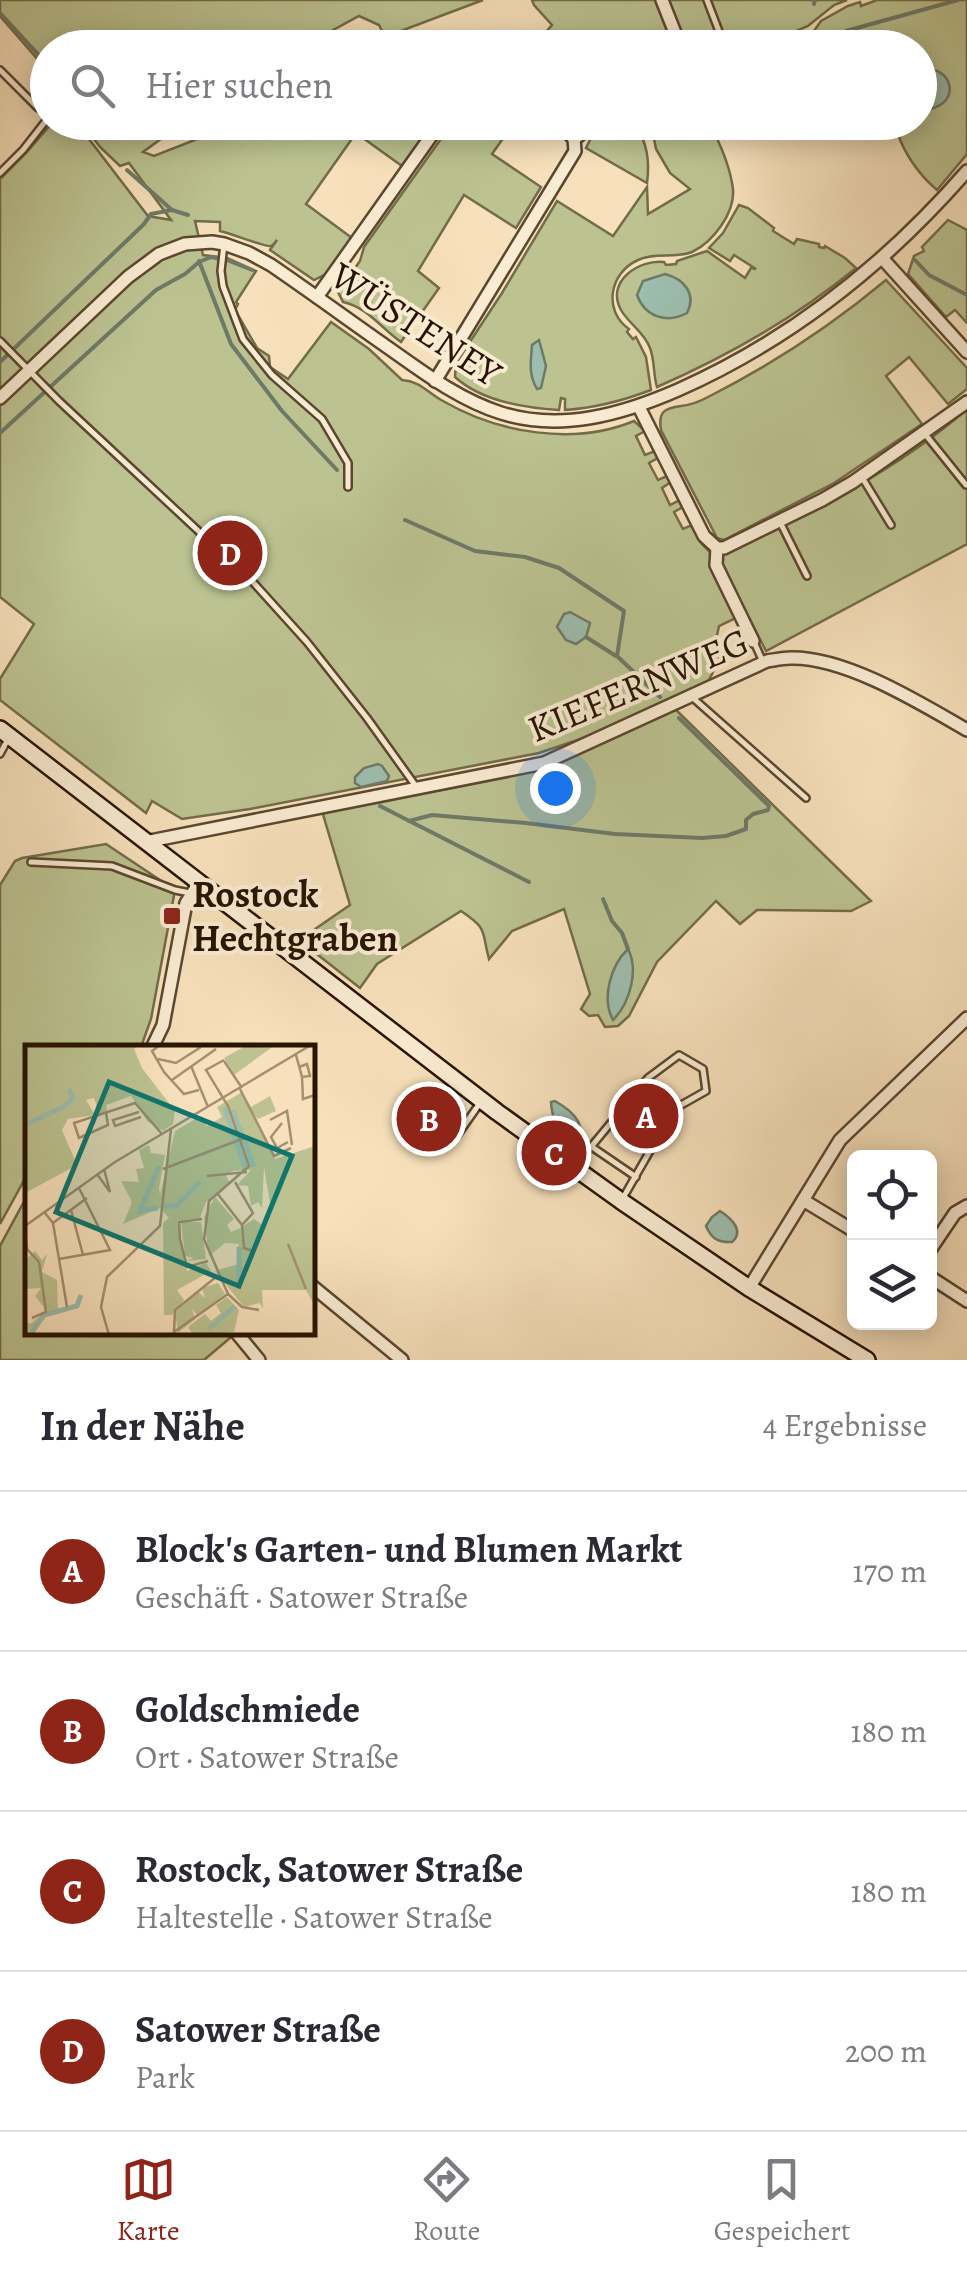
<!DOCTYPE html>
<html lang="de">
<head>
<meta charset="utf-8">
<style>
	:root { --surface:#fff; --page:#f2f2f3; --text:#2b2b33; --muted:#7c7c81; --line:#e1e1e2; --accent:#8f2418 }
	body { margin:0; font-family:Alegreya,serif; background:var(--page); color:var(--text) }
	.controls { position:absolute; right:30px; bottom:30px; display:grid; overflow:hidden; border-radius:15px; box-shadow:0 5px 25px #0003 }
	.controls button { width:90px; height:90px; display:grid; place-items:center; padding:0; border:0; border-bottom:2px solid var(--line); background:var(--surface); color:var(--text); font:50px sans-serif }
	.you { position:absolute; left:555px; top:788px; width:35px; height:35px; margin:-25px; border:8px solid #fff; border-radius:50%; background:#1a73e8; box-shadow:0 0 0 15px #1a73e833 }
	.badge { display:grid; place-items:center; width:65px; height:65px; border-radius:50%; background:var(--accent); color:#fff; font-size:32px; font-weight:700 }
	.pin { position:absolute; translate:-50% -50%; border:5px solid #fff; box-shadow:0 2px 10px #0006 }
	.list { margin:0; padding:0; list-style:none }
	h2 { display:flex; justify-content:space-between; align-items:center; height:130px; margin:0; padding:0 40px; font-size:42px }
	h2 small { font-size:32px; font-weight:400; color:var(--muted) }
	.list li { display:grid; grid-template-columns:65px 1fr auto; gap:30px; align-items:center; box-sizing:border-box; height:160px; padding:0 40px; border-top:2px solid var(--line) }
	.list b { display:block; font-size:38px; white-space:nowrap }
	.list p { margin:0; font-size:32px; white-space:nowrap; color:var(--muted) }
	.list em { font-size:32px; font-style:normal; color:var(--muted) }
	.icon { flex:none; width:55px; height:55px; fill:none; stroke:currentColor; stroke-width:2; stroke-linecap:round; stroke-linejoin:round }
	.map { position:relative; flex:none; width:967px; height:1360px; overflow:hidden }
	.search { position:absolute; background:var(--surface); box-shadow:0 5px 25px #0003; left:30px; right:30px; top:30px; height:110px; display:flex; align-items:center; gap:25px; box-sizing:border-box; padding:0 35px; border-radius:55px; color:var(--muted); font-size:38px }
	.sheet { height:770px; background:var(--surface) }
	nav { display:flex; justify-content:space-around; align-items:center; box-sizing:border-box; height:140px; border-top:2px solid var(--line); background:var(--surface); font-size:28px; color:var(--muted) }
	nav a { display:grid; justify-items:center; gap:5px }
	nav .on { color:var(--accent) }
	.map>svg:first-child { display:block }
	.green { fill:#bcc391; stroke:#726c48; stroke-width:2.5 }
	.water { fill:#9dbeae; stroke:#6e7a68; stroke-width:2.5 }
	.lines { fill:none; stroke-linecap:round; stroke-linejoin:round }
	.stream { stroke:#6e7a68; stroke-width:4 }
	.lane-casing { stroke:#5b472f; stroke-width:10 }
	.street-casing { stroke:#5b472f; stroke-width:16 }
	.secondary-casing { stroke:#271400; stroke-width:20 }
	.lane { stroke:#faecd3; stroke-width:5 }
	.street { stroke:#faecd3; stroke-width:11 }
	.secondary { stroke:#faecd3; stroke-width:15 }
	.poi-dot { fill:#8f2418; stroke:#faecd3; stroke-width:4 }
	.labels { text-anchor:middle; stroke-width:8; stroke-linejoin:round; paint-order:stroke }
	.street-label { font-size:38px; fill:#271400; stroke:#faecd3 }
	.poi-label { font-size:38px; font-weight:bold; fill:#271400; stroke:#faecd3; text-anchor:start }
	.inset-river { fill:none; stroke:#9dbeae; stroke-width:5 }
	.inset-road { fill:none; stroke:#a48f71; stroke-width:2.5 }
	.view { fill:#0f766e; fill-opacity:0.15; stroke:#0f766e; stroke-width:5 }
	.inset-edge { fill:none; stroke:#271400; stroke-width:5 }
</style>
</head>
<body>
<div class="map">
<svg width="967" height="1360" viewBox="0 0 967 1360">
	<rect width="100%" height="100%" fill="#f7e1bc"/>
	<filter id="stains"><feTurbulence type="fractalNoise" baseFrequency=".002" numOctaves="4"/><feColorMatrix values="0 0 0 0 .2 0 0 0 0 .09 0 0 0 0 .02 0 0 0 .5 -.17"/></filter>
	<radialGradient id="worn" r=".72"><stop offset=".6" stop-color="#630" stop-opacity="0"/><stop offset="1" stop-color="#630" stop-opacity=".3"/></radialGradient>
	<g class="green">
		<polygon points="0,0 483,0 385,37 379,25 359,16 302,47 48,48 47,70 0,16"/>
		<polygon points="532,0 659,0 677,48 532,48 552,25 534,5"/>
		<path d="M666 0H847L834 5 808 26 757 48 722 47V40C708 41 698 47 684 47Z"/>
		<path d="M877 0H967V154L937 190C917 173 900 148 895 123L920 122V48H772L814 31 821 21 848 6 860 2 861 6Z"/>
		<path d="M417 122 428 130 402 166 356 133 306 204 352 238 326 274 314 280 270 250 277 240C275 242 274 245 271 246 267 248 230 233 220 231V222L195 221 203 255 227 258 256 271 236 302 238 304 235 310 257 348 269 356 270 367 288 379 331 322 369 349 402 380C420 381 428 393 443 401 498 433 574 446 634 421L645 431 636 436 645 455 655 451 658 458 649 463 658 480 667 476 671 482 662 488 670 505 680 500 683 507 674 512 683 529 692 525 702 544 711 553 738 617 719 626 714 649 723 663 714 670 707 684 616 727 539 753 250 809 182 819 152 801 146 813 0 700V679L34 624 0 597V179L27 152 52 123H67L82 130 148 216 171 220 129 163 120 166 100 147 84 126 79 123H183L143 152 154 156 238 123Z"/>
		<path d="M453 122 514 123 492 154 541 187 516 228 464 195 418 271 439 288 401 342C381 328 367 307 343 302L338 292 360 261 364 247Z"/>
		<path d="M607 122 635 123C647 143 650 160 647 183L586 148 593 134Z"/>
		<path d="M651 123H709C720 143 730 166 733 189 735 213 713 242 692 252 674 259 655 252 638 260 609 273 603 311 629 329L627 332 633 339 636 337 646 357 651 390C622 401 596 408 565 410V399L561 398 559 410C525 408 481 401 455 377L456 363 502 293 557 201 613 236 647 187 648 214 690 189 670 173 656 149Z"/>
		<path d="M739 205 748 208 774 228 773 231 794 244 797 239 819 244V247L824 248 825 246 845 258 856 268C795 318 728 356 657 387 653 374 655 361 650 348 644 332 629 324 621 310 605 281 640 259 664 262L666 265 676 264 677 261 707 251 745 278 751 268 756 269 734 255 730 261 709 248 723 233Z"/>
		<polygon points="948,220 967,230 967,323 955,310 946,317 908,274 914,256 924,251 922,247"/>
		<path d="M886 280 967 368V389L948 404 909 357 886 376 922 424 834 483 724 540 717 538 661 430C658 412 664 408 681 406 691 405 701 401 710 396 773 364 832 325 886 280Z"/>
		<path d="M967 409V544L766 651 722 566 721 558 724 554C809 513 895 472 967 409Z"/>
		<path d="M673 707 871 901 851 911 757 910 740 924 716 901 657 962 629 1016 618 1026 605 1027 598 1015 589 1016 581 1009 590 994 564 909 512 931 489 959C481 930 489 930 461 911L377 964 360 988 299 940 350 905 322 811 451 788 554 765Z"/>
		<polygon points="106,844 175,890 151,1019 141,1047 28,1048 27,1175 0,1224 0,885 15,861 22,858"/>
		<polygon points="27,1196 28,1332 226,1332 230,1338 204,1360 0,1360 0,1246"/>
	</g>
	<g class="water">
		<path d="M927 69C951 69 959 98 936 107 933 109 923 110 920 110V72Z"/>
		<path d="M665 274C684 279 697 294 687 313 667 324 645 317 637 295L643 281Z"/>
		<path d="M539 340 546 366 541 388 537 389C528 374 531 361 532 345Z"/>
		<polygon points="570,612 590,623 586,637 576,644 566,640 557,627 564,614"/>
		<polygon points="378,764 382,766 389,776 387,781 361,787 355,783 355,777 364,768"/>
		<path d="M628 949C639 970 630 1003 613 1020 601 998 611 965 628 949Z"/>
		<path d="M555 1101C569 1109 587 1123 578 1140 559 1134 552 1121 551 1102Z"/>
		<path d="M720 1211C731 1218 745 1231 732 1242 718 1243 711 1238 706 1226L712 1217Z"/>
	</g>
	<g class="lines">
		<g class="stream">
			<polyline points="814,4 815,0"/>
			<polyline points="0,13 48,65"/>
			<polyline points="827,48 846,31 958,0"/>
			<polyline points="127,170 172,210 188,215"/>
			<polyline points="915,260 929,275 967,295"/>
			<polyline points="199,261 231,344 282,411 337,470"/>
			<polyline points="0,362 144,224 151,214 172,210"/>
			<polyline points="0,433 156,290 185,274 199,262 211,257 227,260 252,270"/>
			<polyline points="405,520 475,551 525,557 559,568 624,611 617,656 660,697"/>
			<polyline points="586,637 616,656"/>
			<polyline points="380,806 529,882"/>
			<polyline points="409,821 432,815 526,823 615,834 702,838 726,836 746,829 746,820 753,814 768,810 769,806 679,718"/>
			<polyline points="603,899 612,921 622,933 628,949"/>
		</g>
		<defs>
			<g id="lane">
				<polyline points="707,0 720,34 717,48"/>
				<polyline points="0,70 38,108 48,111"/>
				<polyline points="0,173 23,150 48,118"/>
				<polyline points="224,244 221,271 223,286 243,339 272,375 322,419 348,463 348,487"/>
				<polyline points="0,341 59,401 252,581 307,642 367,718 415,785"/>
				<polyline points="925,434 966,485"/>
				<polyline points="863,479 891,525"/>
				<polyline points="781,524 807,576"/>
				<polyline points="754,642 763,662"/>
				<polyline points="693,698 806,798"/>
				<polyline points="0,754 8,739"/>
				<polyline points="31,862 112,866 175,890 190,893"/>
				<polyline points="456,1137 480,1103"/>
				<polyline points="592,1147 636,1177"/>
				<polyline points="576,1165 648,1078 679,1055 703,1069 706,1091 674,1109 623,1198"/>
			</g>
			<g id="street">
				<polyline points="662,0 681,48"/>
				<polyline points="574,139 597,122"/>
				<polyline points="882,258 967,352"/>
				<polyline points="317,297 441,122"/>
				<polyline points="435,381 575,151 574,139 558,122"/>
				<path d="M0 398 128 277 159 254 185 244 212 242 224 244 249 253 271 265C309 291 346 318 383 344 420 370 457 399 501 413 561 432 623 414 678 390 791 340 886 264 967 171"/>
				<polyline points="639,407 704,536 717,548 724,548 822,500 853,482 967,402"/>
				<polyline points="717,548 716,565 753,641"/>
				<path d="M145 842 544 763 767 661C774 660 783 658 791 658 846 657 920 703 967 730"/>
				<polyline points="152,1048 163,1025 186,903 199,883"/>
				<polyline points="803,1200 854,1231"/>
				<polyline points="930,1250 955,1213 967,1206"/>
				<polyline points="930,1277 967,1301"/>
				<polyline points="312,1286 402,1360"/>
				<polyline points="749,1288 840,1140 967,1018"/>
				<polyline points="236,1332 259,1360"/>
			</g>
			<polyline id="secondary" points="0,729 497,1112 621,1201 749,1288 867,1360"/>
		</defs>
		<use href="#lane" class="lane-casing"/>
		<use href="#street" class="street-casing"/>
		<use href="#secondary" class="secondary-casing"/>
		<use href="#lane" class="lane"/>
		<use href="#street" class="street"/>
		<use href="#secondary" class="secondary"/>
	</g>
	<rect class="poi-dot" x="162" y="906" width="20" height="20" rx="5"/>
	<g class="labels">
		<g class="street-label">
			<text transform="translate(416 324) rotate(33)" y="13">WÜSTENEY</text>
			<text transform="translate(638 685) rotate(-23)" y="13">KIEFERNWEG</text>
		</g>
		<g class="poi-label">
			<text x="192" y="907">Rostock<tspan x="192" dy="44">Hechtgraben</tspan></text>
		</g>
	</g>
	<g transform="translate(25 1045)">
		<rect width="290" height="290" fill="#f7e1bc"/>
		<path d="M0 0H114L109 4 117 23 150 66 148 79 138 86 122 76 101 43 106 51 81 60 82 66 74 69 69 53 61 55 70 70 43 74 37 85 52 120 0 148ZM222 0H250L209 30 199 13ZM217 47 226 62 245 51 251 66 233 74 226 67 250 114 290 101V261L281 245H237L238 264 235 258 219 262 190 226 213 219 214 199 200 198 184 211 179 172 190 152 209 174 202 180 206 187 216 183 218 205V181L229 174 240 182 245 158 239 122 237 163 233 157 226 161 223 141 212 140 226 125 209 126 200 129 205 138 181 157 175 173 152 176 162 226 181 218 186 226 152 245 159 255 147 270H139L138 178 144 173 135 163 98 179 107 157 96 136 114 137 111 124 119 123 114 105 124 100 126 108 140 110 134 143 135 150 150 86 174 72 182 81 197 72 192 62ZM156 177H176L181 214 161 216 169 213 160 211ZM10 206 17 215 22 209 17 227 32 235 33 268 21 270 0 290V274L5 279 22 266 10 251 16 243 0 244V215ZM193 238 200 249 173 271 167 264 170 274 153 288 150 267 173 247 180 253 177 243ZM202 252 214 265 209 287 168 290 163 282 180 269 186 276 196 268 191 260Z" fill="#bcc391"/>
		<path class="inset-river" d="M199 62 220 122M208 65 229 122M0 80 40 61 48 53 44 44M139 161H151L175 137M133 163 115 166 134 121M214 202V243M184 284 210 261M5 290 19 270 52 261 56 250"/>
		<path class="inset-road" d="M135 0 127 6 139 27 159 49 174 45M271 10 277 32 285 31 282 19 274 22M133 14 151 18 176 2M199 15 181 25 203 61 224 121 184 156 179 194 203 249 217 262 234 265M199 16 217 43M166 21 183 62M277 32 278 54 290 50M147 35 191 4M215 44 249 111 266 103M114 67 88 75 90 81 116 72M81 68 83 80 54 93 49 78 110 58 137 89M245 75 262 66 267 100M257 78 246 92 252 103 263 97M138 124 222 92M72 129 85 147 79 124M182 131 222 127M210 137 228 168 217 180M192 148 217 180M46 165 58 210M20 168 28 178 42 262M177 174 154 177 155 194 162 222 183 216M28 178 62 153M217 180 219 203 228 206M0 181 90 117 286 0M0 187 2 204 14 217 21 267 7 273M263 199 281 244M34 214 85 205 54 143M191 232 150 265 149 287 203 249M84 290 76 262 82 232 135 181 146 84"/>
		<path class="view" d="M84 37 267 111 214 241 31 167Z"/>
		<rect width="290" height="290" class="inset-edge"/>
	</g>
	<rect width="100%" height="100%" filter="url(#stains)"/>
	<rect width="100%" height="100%" fill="url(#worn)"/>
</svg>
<div class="controls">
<button><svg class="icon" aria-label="locate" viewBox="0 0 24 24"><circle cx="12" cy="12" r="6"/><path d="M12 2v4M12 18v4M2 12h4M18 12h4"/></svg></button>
<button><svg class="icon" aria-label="layers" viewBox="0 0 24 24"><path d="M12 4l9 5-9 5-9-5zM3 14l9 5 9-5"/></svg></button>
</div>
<div class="you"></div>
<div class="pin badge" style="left:646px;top:1116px">A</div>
<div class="pin badge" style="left:429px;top:1119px">B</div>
<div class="pin badge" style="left:554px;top:1153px">C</div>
<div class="pin badge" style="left:230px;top:553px">D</div>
<div class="search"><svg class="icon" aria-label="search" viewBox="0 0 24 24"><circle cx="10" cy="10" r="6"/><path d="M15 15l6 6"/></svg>Hier suchen</div>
</div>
<section class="sheet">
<h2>In der Nähe<small>4 Ergebnisse</small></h2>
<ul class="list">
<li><span class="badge">A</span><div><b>Block's Garten- und Blumen Markt</b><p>Geschäft · Satower Straße</p></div><em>170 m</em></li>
<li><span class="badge">B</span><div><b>Goldschmiede</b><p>Ort · Satower Straße</p></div><em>180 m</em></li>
<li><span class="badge">C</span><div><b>Rostock, Satower Straße</b><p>Haltestelle · Satower Straße</p></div><em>180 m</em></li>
<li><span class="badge">D</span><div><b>Satower Straße</b><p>Park</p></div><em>200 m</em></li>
</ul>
</section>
<nav>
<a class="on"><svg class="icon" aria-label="map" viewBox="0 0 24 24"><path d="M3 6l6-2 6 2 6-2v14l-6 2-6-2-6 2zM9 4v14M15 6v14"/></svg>Karte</a>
<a><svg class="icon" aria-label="directions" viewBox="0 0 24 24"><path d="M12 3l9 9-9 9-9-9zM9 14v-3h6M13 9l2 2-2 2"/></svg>Route</a>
<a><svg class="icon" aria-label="saved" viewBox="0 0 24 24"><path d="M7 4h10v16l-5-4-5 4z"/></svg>Gespeichert</a>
</nav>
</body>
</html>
